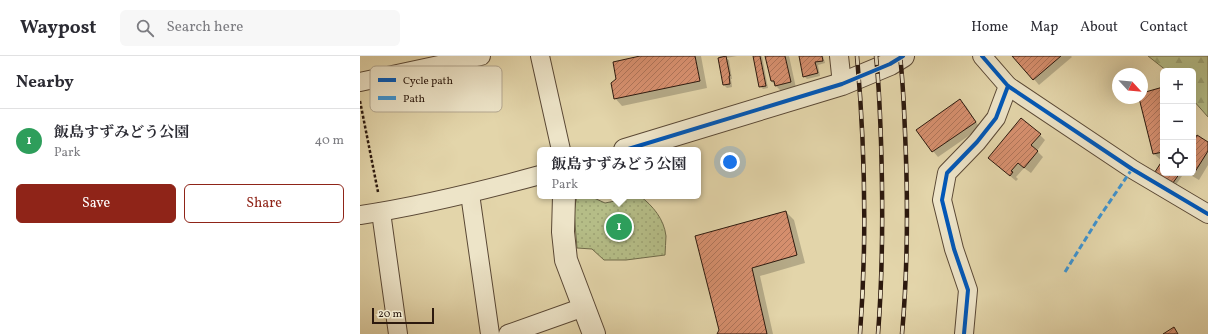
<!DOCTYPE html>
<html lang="en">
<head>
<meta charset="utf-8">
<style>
	:root { --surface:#fff; --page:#f7f7f7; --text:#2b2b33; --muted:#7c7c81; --line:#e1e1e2; --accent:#8f2418 }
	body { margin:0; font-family:Vollkorn,"Noto Serif JP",serif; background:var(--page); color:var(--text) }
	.controls { position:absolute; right:12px; top:12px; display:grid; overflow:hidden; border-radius:6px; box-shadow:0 4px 16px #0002 }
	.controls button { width:36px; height:36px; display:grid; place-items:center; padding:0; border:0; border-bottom:1px solid var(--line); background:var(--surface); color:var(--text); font:20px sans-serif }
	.compass { position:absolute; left:752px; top:12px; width:36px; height:36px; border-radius:50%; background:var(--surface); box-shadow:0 4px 16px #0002; rotate:116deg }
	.scale { position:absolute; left:12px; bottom:10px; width:62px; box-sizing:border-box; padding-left:4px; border:2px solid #2c190e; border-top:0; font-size:11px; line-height:14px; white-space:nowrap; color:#2c190e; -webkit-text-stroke:3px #ede4c8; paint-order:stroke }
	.you { position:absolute; left:370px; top:106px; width:14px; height:14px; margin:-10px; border:3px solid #fff; border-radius:50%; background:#1a73e8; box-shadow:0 0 0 6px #1a73e833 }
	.badge { display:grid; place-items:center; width:26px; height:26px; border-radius:50%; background:var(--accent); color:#fff; font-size:13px; font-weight:700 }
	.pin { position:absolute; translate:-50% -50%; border:2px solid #fff; box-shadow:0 1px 4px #0006 }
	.popup { position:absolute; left:177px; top:91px; width:164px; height:52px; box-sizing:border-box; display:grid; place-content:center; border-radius:6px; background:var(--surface); filter:drop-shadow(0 1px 3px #0005); font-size:13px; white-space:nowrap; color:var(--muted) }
	.popup b { font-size:15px; color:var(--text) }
	.popup::after { content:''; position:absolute; left:50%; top:100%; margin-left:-8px; border:8px solid transparent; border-top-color:var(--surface) }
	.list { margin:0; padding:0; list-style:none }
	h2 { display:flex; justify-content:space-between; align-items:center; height:52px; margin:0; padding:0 16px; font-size:17px }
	h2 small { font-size:13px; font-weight:400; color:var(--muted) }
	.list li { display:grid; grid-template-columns:26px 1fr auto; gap:12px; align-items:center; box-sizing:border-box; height:64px; padding:0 16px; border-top:1px solid var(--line) }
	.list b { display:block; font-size:15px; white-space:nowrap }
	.list p { margin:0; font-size:13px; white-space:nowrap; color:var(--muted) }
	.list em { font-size:13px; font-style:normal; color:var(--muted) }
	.actions { display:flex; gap:8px; padding:12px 16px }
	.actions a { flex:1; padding:9px 0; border:1px solid var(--accent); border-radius:6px; text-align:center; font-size:14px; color:var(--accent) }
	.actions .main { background:var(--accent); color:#fff }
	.icon { flex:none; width:22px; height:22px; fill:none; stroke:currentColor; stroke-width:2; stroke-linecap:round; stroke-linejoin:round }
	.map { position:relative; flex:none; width:848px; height:278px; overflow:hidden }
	header { display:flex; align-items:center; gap:24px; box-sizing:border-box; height:56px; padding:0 20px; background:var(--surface); border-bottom:1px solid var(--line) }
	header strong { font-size:19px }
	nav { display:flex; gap:22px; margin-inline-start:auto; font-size:14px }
	.search { width:280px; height:36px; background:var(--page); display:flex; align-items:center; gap:10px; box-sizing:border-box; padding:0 14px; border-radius:6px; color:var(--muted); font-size:15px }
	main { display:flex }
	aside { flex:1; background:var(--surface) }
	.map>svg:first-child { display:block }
	.grass { fill:url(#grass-dots); stroke:#706b4a }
	.forest { fill:url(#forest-firs); stroke:#706b4a }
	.shadow { fill:#0003 }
	.building { fill:url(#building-hatch); stroke:#2c190e }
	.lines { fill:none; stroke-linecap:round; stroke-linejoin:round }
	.minor-casing { stroke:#5a4835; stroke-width:20 }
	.tertiary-casing { stroke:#5a4835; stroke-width:24 }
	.path { stroke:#2c190e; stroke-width:2.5; stroke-dasharray:3 2; stroke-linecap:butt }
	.minor { stroke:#ede4c8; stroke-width:18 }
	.tertiary { stroke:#ede4c8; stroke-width:22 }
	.rail-casing { stroke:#2c190e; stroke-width:4.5 }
	.rail { stroke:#ede4c8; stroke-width:3; stroke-dasharray:9; stroke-linecap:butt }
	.quiet { stroke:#3c93d2; stroke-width:3; stroke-dasharray:6 3; stroke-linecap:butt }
	.cycleway-casing { stroke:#ede4c8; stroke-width:6 }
	.cycleway { stroke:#0057b8; stroke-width:4 }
	.key { fill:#ede4c8; stroke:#b3a790; stroke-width:1 }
	.key-label { font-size:11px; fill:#2c190e }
</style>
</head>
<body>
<header>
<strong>Waypost</strong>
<div class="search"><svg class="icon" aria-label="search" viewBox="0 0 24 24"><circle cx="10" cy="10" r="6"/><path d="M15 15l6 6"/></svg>Search here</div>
<nav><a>Home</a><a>Map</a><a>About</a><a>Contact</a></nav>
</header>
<main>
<aside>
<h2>Nearby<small></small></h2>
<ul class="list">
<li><span class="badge" style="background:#2e9e5b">1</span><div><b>飯島すずみどう公園</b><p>Park</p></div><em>40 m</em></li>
</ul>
<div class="actions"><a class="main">Save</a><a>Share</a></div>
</aside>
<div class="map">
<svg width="848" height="278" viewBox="0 0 848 278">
	<defs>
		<pattern id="grass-dots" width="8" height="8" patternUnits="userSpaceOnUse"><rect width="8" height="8" fill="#b5bd87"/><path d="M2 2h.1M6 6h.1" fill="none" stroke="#9ca273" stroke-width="1.8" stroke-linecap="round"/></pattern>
		<pattern id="forest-firs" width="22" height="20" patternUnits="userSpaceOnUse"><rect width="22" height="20" fill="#b5bd87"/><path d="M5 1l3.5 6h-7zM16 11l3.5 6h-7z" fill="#9ca273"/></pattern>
		<pattern id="building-hatch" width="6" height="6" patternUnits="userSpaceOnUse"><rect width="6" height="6" fill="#d7906f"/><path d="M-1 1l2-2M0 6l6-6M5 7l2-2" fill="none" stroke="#af755a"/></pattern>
	</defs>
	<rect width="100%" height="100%" fill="#e3d5aa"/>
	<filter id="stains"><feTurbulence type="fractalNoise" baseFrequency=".005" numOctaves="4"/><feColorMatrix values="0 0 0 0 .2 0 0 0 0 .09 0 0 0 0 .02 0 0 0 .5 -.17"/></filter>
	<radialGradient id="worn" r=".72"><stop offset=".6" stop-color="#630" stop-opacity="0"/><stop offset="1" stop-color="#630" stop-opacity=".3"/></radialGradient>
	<path class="grass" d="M217 140H226L234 142 245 147 280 140C293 150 304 163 306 180 306 186 305 193 305 199L266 204H244L232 193 217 192 214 155Z"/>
	<polygon class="forest" points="788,0 848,0 848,61 833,44 833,15 807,15"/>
	<g class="shadow">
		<polygon points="285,0 341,0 347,32 262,50 255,42"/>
		<polygon points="359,0 377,0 366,2 369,4 372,23 371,23 372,31 367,32 364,29 359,3 361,2"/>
		<polygon points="394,0 402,0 408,32 403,33 400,30"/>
		<polygon points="406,0 429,0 436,32 421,35 411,25"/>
		<polygon points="440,0 463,0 465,7 458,9 460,20 447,23 444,20"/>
		<polygon points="654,0 711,0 712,1 679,29"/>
		<polygon points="803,32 803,105 802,105 794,98 780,42 782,42 782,38"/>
		<polygon points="600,45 606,50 620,72 578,101 573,95"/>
		<polygon points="680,79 685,84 677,95 683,101 671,117 664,112 656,121 658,123 656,125 629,102"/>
		<polygon points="833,85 833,87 848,87 848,109 839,124 827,117 833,117"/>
		<polygon points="802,106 803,117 818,117 822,120 813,133 794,119"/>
		<polygon points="426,156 434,164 445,207 400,220 413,278 358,278 360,274 336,181"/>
	</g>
	<g class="building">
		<polygon points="280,0 335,0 340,25 254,43 251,27 256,23 253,6"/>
		<polygon points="366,0 370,20 369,20 370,28 363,29 358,2"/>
		<polygon points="393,0 400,0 406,30 399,31"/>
		<polygon points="405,0 425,0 431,26 415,30 414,25 411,25"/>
		<polygon points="439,0 462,0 463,5 455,6 458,17 443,21"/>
		<polygon points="652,0 701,0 673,24"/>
		<polygon points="803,31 803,96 793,98 779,42 782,42 782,37"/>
		<polygon points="600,43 616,66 572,96 556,74"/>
		<polygon points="661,62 681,78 671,89 678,95 664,112 658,107 651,115 653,116 650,120 628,102"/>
		<polygon points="837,79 848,86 848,95 833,119 829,117 833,117 833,86"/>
		<polygon points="802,105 803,117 820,117 810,131 793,119"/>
		<polygon points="426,155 437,199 392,212 407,278 357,278 359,274 335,180"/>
		<polygon points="814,271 818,278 803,278"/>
	</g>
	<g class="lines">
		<defs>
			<g id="minor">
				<polyline points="180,0 201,94"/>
				<polyline points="479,0 482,28"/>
				<polyline points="0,26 121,0"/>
				<polyline points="648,30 772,113 848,158"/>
				<polyline points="110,138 130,278"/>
				<polyline points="21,156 38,278"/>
				<path d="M0 159C61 150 121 135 180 119"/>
				<polyline points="148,278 224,251"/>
				<polyline points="604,278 608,234 594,193 582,144 587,117 617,86 636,62 648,30 622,0"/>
			</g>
			<g id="tertiary">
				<polyline points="265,94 482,28 530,8 543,0"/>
				<polyline points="204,140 203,176 206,204 234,278"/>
			</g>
		</defs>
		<use href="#minor" class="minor-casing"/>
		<use href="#tertiary" class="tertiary-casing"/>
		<polyline class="path" points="0,45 18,136"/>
		<use href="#minor" class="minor"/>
		<use href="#tertiary" class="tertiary"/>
		<defs>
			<g id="rail">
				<path d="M497 0C505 92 507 186 500 278"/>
				<path d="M516 0C519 28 520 57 521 85 523 150 523 214 518 278"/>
				<path d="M540 0C543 25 544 51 545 76 548 143 548 211 542 278"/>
			</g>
		</defs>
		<use href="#rail" class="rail-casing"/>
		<use href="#rail" class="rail"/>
		<polyline class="quiet" points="705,216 738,163 772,113"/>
		<defs>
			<g id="cycleway">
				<polyline points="648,30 772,113 848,158"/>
				<polyline points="265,94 482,28 530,8 543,0"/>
				<polyline points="604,278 608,234 594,193 582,144 587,117 617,86 636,62 648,30 622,0"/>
			</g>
		</defs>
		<use href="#cycleway" class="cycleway-casing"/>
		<use href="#cycleway" class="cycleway"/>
	</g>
	<rect x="10" y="10" width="132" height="46" rx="6" class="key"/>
	<rect x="18" y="22" width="18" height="4" fill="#0057b8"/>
	<rect x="18" y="40" width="18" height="4" fill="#3c93d2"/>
	<g class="key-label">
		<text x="43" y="28">Cycle path</text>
		<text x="43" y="46">Path</text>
	</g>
	<rect width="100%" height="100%" filter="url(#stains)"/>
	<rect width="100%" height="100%" fill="url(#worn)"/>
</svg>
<div class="controls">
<button>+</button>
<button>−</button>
<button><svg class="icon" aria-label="locate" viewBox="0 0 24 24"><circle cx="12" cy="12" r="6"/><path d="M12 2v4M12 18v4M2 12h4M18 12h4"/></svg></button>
</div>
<svg class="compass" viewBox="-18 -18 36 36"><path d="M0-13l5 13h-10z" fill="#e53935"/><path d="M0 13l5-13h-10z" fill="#7c7c81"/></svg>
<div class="scale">20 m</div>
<div class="you"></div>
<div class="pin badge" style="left:259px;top:171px;background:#2e9e5b">1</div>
<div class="popup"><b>飯島すずみどう公園</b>Park</div>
</div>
</main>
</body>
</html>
